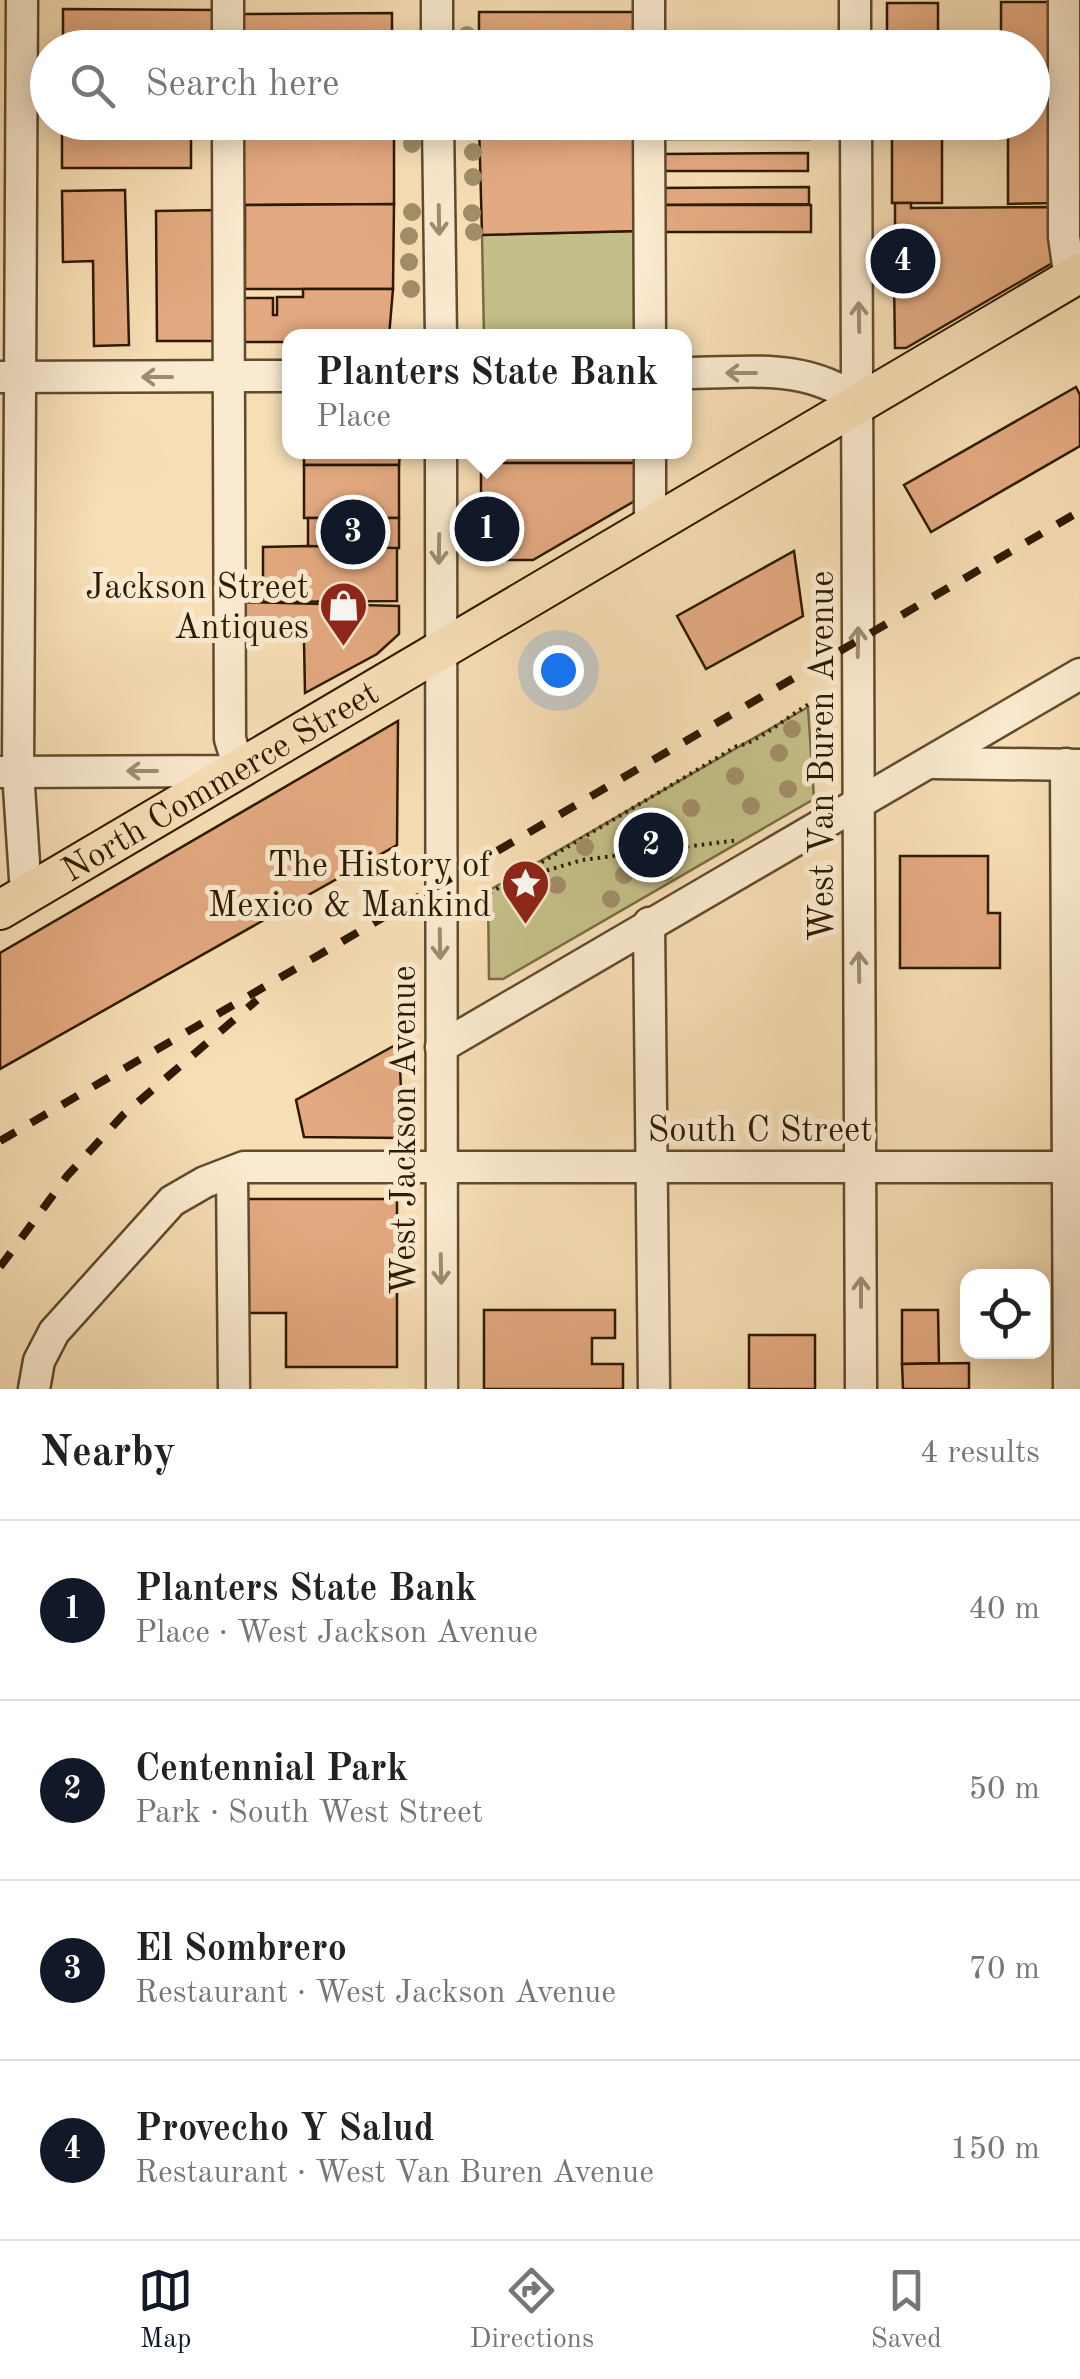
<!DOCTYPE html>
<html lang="en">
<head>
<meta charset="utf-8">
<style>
	:root { --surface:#fff; --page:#f2f2f2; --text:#222; --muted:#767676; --line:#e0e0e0; --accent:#111827 }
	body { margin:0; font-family:"Old Standard TT",serif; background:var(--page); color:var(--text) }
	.controls { position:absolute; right:30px; bottom:30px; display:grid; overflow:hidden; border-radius:20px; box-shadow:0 5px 25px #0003 }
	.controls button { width:90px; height:90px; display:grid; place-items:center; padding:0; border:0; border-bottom:2px solid var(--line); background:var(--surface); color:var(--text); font:50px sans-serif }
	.you { position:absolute; left:558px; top:670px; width:35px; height:35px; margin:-25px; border:8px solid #fff; border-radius:50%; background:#1a73e8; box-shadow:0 0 0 15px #1a73e833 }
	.badge { display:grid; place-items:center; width:65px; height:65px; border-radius:50%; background:var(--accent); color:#fff; font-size:32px; font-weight:700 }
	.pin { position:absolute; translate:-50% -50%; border:5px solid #fff; box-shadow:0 2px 10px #0006 }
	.popup { position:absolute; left:282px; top:329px; width:410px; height:130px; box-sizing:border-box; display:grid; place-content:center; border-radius:20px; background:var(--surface); filter:drop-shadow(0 2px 8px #0005); font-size:32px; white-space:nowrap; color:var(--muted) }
	.popup b { font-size:38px; color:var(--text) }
	.popup::after { content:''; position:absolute; left:50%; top:100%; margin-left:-20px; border:20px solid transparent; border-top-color:var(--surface) }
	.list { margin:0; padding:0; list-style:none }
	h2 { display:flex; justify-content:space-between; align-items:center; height:130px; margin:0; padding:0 40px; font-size:42px }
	h2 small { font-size:32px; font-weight:400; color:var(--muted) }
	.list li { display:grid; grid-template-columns:65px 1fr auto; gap:30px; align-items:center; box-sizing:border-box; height:180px; padding:0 40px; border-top:2px solid var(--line) }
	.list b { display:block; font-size:38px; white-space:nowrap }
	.list p { margin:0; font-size:32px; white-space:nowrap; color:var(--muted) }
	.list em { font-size:32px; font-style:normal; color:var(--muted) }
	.icon { flex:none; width:55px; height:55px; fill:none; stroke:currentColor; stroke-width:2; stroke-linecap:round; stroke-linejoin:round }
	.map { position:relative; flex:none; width:1080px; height:1389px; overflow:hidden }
	.search { position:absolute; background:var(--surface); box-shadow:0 5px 25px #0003; left:30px; right:30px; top:30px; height:110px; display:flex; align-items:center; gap:25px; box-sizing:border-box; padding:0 35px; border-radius:55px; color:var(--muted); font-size:38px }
	.sheet { height:850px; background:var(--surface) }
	nav { display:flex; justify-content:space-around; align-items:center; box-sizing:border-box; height:140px; border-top:2px solid var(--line); background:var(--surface); font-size:28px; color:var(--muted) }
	nav a { display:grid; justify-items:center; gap:5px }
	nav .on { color:var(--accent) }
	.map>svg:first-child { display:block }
	.green { fill:#c4bf88; stroke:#796c44; stroke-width:2.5 }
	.building { fill:#e3a980; stroke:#2e1a00; stroke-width:2.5 }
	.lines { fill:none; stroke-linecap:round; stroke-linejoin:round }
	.minor-casing { stroke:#604b2d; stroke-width:35 }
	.major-casing { stroke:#2e1a00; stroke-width:42 }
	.path { stroke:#2e1a00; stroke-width:4; stroke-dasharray:2.5 5; stroke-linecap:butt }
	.minor { stroke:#faeacf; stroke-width:30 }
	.major { stroke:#f7deb5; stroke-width:38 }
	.rail { stroke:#2e1a00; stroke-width:8; stroke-dasharray:18 18; stroke-linecap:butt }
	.tree { fill:#a18e68 }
	.oneway { stroke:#9e8c72 }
	.labels { text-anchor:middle; stroke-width:10; stroke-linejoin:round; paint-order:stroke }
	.poi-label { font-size:35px; fill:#2e1a00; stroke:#faeacf; text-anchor:end }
	.street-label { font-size:35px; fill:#2e1a00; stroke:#faeacf }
</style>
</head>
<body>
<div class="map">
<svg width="1080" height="1389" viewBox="0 0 1080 1389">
	<rect width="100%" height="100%" fill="#f7deb5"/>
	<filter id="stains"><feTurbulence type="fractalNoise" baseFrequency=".002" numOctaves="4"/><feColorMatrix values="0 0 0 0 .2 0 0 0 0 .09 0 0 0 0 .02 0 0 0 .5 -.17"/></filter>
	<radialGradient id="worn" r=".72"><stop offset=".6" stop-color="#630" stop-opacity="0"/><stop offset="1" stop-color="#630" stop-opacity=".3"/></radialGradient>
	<g class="green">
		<polygon points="639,231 641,336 484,336 482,235"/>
		<polygon points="808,707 814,799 503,979 489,979 488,891"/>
	</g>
	<g class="building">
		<polygon points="1001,2 1053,2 1054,203 1008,204 1008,130 991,130 991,138 952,138 952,129 942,129 942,203 892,203 892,122 1032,122 1032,48 1001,48"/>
		<rect x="887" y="3" width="51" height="45"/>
		<polygon points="63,9 216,10 216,48 63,48"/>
		<polygon points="479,12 639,12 638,48 479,48"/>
		<polygon points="392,13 392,41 237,41 237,14"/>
		<rect x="235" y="41" width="159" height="7"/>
		<rect x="62" y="122" width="129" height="46"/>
		<polygon points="394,122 394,204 240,205 240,123"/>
		<polygon points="479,122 637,122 637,124"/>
		<rect x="661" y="122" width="149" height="17"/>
		<polygon points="479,124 637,124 639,231 482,235"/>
		<polygon points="808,153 808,171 662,171 662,154"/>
		<polygon points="809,187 809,204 658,205 658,188"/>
		<polygon points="125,190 129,345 94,346 93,261 63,262 62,191"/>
		<polygon points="895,203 911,203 911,208 1055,207 1054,262 906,348 895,348 894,280 914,280 914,258 895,258"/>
		<polygon points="394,204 393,289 245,289 245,205"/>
		<rect x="658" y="205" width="153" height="27"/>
		<polygon points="219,210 220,341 157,341 156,211"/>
		<polygon points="303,289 393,289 389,336 290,336 290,342 237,342 237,298 273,298 273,315 277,315 277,297 303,297"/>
		<polygon points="1076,387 1080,395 1080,446 931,532 904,485"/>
		<polygon points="304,452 400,452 399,465 304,465"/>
		<rect x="481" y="452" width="157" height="11"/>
		<polygon points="481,463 638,463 638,499 533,560 489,560 481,550"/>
		<rect x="304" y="465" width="95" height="53"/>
		<polygon points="308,518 399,518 399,548 308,549"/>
		<polygon points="308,546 397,548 397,601 263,602 263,547"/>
		<polygon points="794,551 803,616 706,669 677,616"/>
		<polygon points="240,602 399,606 399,634 377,654 305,693 304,641 298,641 298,629 241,630"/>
		<polygon points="398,721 397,845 0,1069 0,953"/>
		<polygon points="900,856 988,856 988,913 1000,913 1000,968 900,968"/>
		<polygon points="399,1043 403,1138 304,1137 296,1100"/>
		<polygon points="242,1199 397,1199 397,1367 286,1367 286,1313 242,1313"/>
		<polygon points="484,1310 615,1310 615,1338 592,1338 592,1364 623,1364 623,1389 484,1389"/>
		<polygon points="902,1310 938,1310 939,1363 902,1364"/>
		<rect x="749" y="1335" width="66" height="54"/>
		<polygon points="969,1363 969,1389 903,1389 902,1364"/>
	</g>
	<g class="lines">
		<defs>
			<g id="minor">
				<polyline points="22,0 18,772 26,894"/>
				<polyline points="228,0 228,48"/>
				<polyline points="437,0 437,48"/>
				<polyline points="649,0 649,48"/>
				<polyline points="855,0 855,48"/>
				<polyline points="1064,0 1064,237 1070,279"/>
				<polyline points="438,122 441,336"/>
				<polyline points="649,122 650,336"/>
				<polyline points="856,122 861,1389"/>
				<path d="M684 373C751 373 804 362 860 402"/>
				<polyline points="0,377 290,376"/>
				<polyline points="441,452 442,1389"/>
				<polyline points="650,452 650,529"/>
				<polyline points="934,763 1080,765"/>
				<polyline points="1066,764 1069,1389"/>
				<polyline points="0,772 240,771 230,739 228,122"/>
				<polyline points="649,923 654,1389"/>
				<polyline points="441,1047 1080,674"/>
				<polyline points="232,1172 234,1389"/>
				<polyline points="34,1389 39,1361 54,1332 172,1201 205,1182 244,1167 1080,1167"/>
			</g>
			<g id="major">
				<path id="s1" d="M0 910 1080 273"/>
			</g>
		</defs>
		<use href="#minor" class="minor-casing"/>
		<use href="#major" class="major-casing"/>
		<g class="path">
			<polyline points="518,879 582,860 739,840"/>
			<path d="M490 893 737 746C758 743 788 716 809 704"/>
		</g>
		<use href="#minor" class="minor"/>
		<use href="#major" class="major"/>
		<g class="rail">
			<polyline points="0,1141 1080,511"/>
			<polyline points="0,1267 67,1176 123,1115 257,1000"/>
		</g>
	</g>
	<g class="tree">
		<circle cx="467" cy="35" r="9"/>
		<circle cx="412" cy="144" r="9"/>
		<circle cx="473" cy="152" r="9"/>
		<circle cx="473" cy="177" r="9"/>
		<circle cx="412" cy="212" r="9"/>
		<circle cx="472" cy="213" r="9"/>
		<circle cx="474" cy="232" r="9"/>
		<circle cx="409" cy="236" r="9"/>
		<circle cx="409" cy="262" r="9"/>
		<circle cx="411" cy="289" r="9"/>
		<circle cx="792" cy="729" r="9"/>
		<circle cx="779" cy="753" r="9"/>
		<circle cx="735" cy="776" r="9"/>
		<circle cx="788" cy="789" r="9"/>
		<circle cx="751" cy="806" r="9"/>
		<circle cx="691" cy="808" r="9"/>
		<circle cx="585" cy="847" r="9"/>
		<circle cx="666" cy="872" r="9"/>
		<circle cx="624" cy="875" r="9"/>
		<circle cx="557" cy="885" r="9"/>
		<circle cx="611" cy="899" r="9"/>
	</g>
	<defs><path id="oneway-shaft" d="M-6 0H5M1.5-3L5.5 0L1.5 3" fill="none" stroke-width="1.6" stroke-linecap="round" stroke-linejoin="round" transform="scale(2.5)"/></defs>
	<g class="oneway">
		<use href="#oneway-shaft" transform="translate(439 220) rotate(89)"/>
		<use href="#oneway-shaft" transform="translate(859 317) rotate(-91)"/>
		<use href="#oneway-shaft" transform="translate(741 373) rotate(-180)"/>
		<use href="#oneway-shaft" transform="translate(157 377) rotate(180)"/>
		<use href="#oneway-shaft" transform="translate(439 549) rotate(91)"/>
		<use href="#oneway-shaft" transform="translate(858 642) rotate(-89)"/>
		<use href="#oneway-shaft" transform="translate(142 771) rotate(180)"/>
		<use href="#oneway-shaft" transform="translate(440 944) rotate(89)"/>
		<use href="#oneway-shaft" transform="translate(859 967) rotate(-91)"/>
		<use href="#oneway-shaft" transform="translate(441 1269) rotate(89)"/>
		<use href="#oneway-shaft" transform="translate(861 1292) rotate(-90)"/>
	</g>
	<defs>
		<symbol id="shop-pin" viewBox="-11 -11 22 30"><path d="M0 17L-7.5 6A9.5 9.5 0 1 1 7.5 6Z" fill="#8f2418" stroke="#faeacf"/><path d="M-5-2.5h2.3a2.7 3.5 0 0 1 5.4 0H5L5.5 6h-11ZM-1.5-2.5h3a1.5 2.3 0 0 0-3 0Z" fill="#fff"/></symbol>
		<symbol id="sight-pin" viewBox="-11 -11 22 30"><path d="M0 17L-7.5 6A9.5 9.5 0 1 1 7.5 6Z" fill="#8f2418" stroke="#faeacf"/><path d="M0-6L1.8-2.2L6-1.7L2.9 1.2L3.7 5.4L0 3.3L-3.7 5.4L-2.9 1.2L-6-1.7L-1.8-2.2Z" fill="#fff"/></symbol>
	</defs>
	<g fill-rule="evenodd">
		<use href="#shop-pin" x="316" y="578" width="55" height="75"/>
		<use href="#sight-pin" x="498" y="856" width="55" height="75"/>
	</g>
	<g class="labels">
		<g class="poi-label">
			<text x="309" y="598">Jackson Street<tspan x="309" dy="40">Antiques</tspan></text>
			<text x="491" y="876">The History of<tspan x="491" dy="40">Mexico &amp; Mankind</tspan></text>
		</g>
		<g class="street-label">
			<text transform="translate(821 756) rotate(-90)" y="12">West Van Buren Avenue</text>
			<text dy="12" stroke="none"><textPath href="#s1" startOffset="255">North Commerce Street</textPath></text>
			<text x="760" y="1141">South C Street</text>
			<text transform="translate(403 1130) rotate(-90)" y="12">West Jackson Avenue</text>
		</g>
	</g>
	<rect width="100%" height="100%" filter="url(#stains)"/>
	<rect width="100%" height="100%" fill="url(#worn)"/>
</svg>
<div class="controls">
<button><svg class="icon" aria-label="locate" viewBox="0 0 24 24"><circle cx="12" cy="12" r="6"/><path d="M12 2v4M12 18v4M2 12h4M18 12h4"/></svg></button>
</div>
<div class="you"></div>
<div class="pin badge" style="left:487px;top:529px">1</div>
<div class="popup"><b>Planters State Bank</b>Place</div>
<div class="pin badge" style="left:651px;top:845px">2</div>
<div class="pin badge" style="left:353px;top:532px">3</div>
<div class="pin badge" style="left:903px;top:261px">4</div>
<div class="search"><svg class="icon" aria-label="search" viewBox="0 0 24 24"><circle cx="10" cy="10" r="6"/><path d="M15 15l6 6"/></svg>Search here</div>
</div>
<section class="sheet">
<h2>Nearby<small>4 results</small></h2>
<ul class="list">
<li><span class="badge">1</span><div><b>Planters State Bank</b><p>Place · West Jackson Avenue</p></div><em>40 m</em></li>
<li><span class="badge">2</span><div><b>Centennial Park</b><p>Park · South West Street</p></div><em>50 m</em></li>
<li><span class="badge">3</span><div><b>El Sombrero</b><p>Restaurant · West Jackson Avenue</p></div><em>70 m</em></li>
<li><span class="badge">4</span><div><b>Provecho Y Salud</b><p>Restaurant · West Van Buren Avenue</p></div><em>150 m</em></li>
</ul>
</section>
<nav>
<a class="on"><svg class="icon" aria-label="map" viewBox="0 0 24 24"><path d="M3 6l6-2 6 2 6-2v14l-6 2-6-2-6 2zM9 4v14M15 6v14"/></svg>Map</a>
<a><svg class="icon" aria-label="directions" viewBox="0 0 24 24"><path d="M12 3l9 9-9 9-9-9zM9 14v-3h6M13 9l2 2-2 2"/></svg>Directions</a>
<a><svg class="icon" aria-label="saved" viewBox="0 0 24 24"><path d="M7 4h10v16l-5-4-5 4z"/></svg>Saved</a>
</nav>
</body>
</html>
